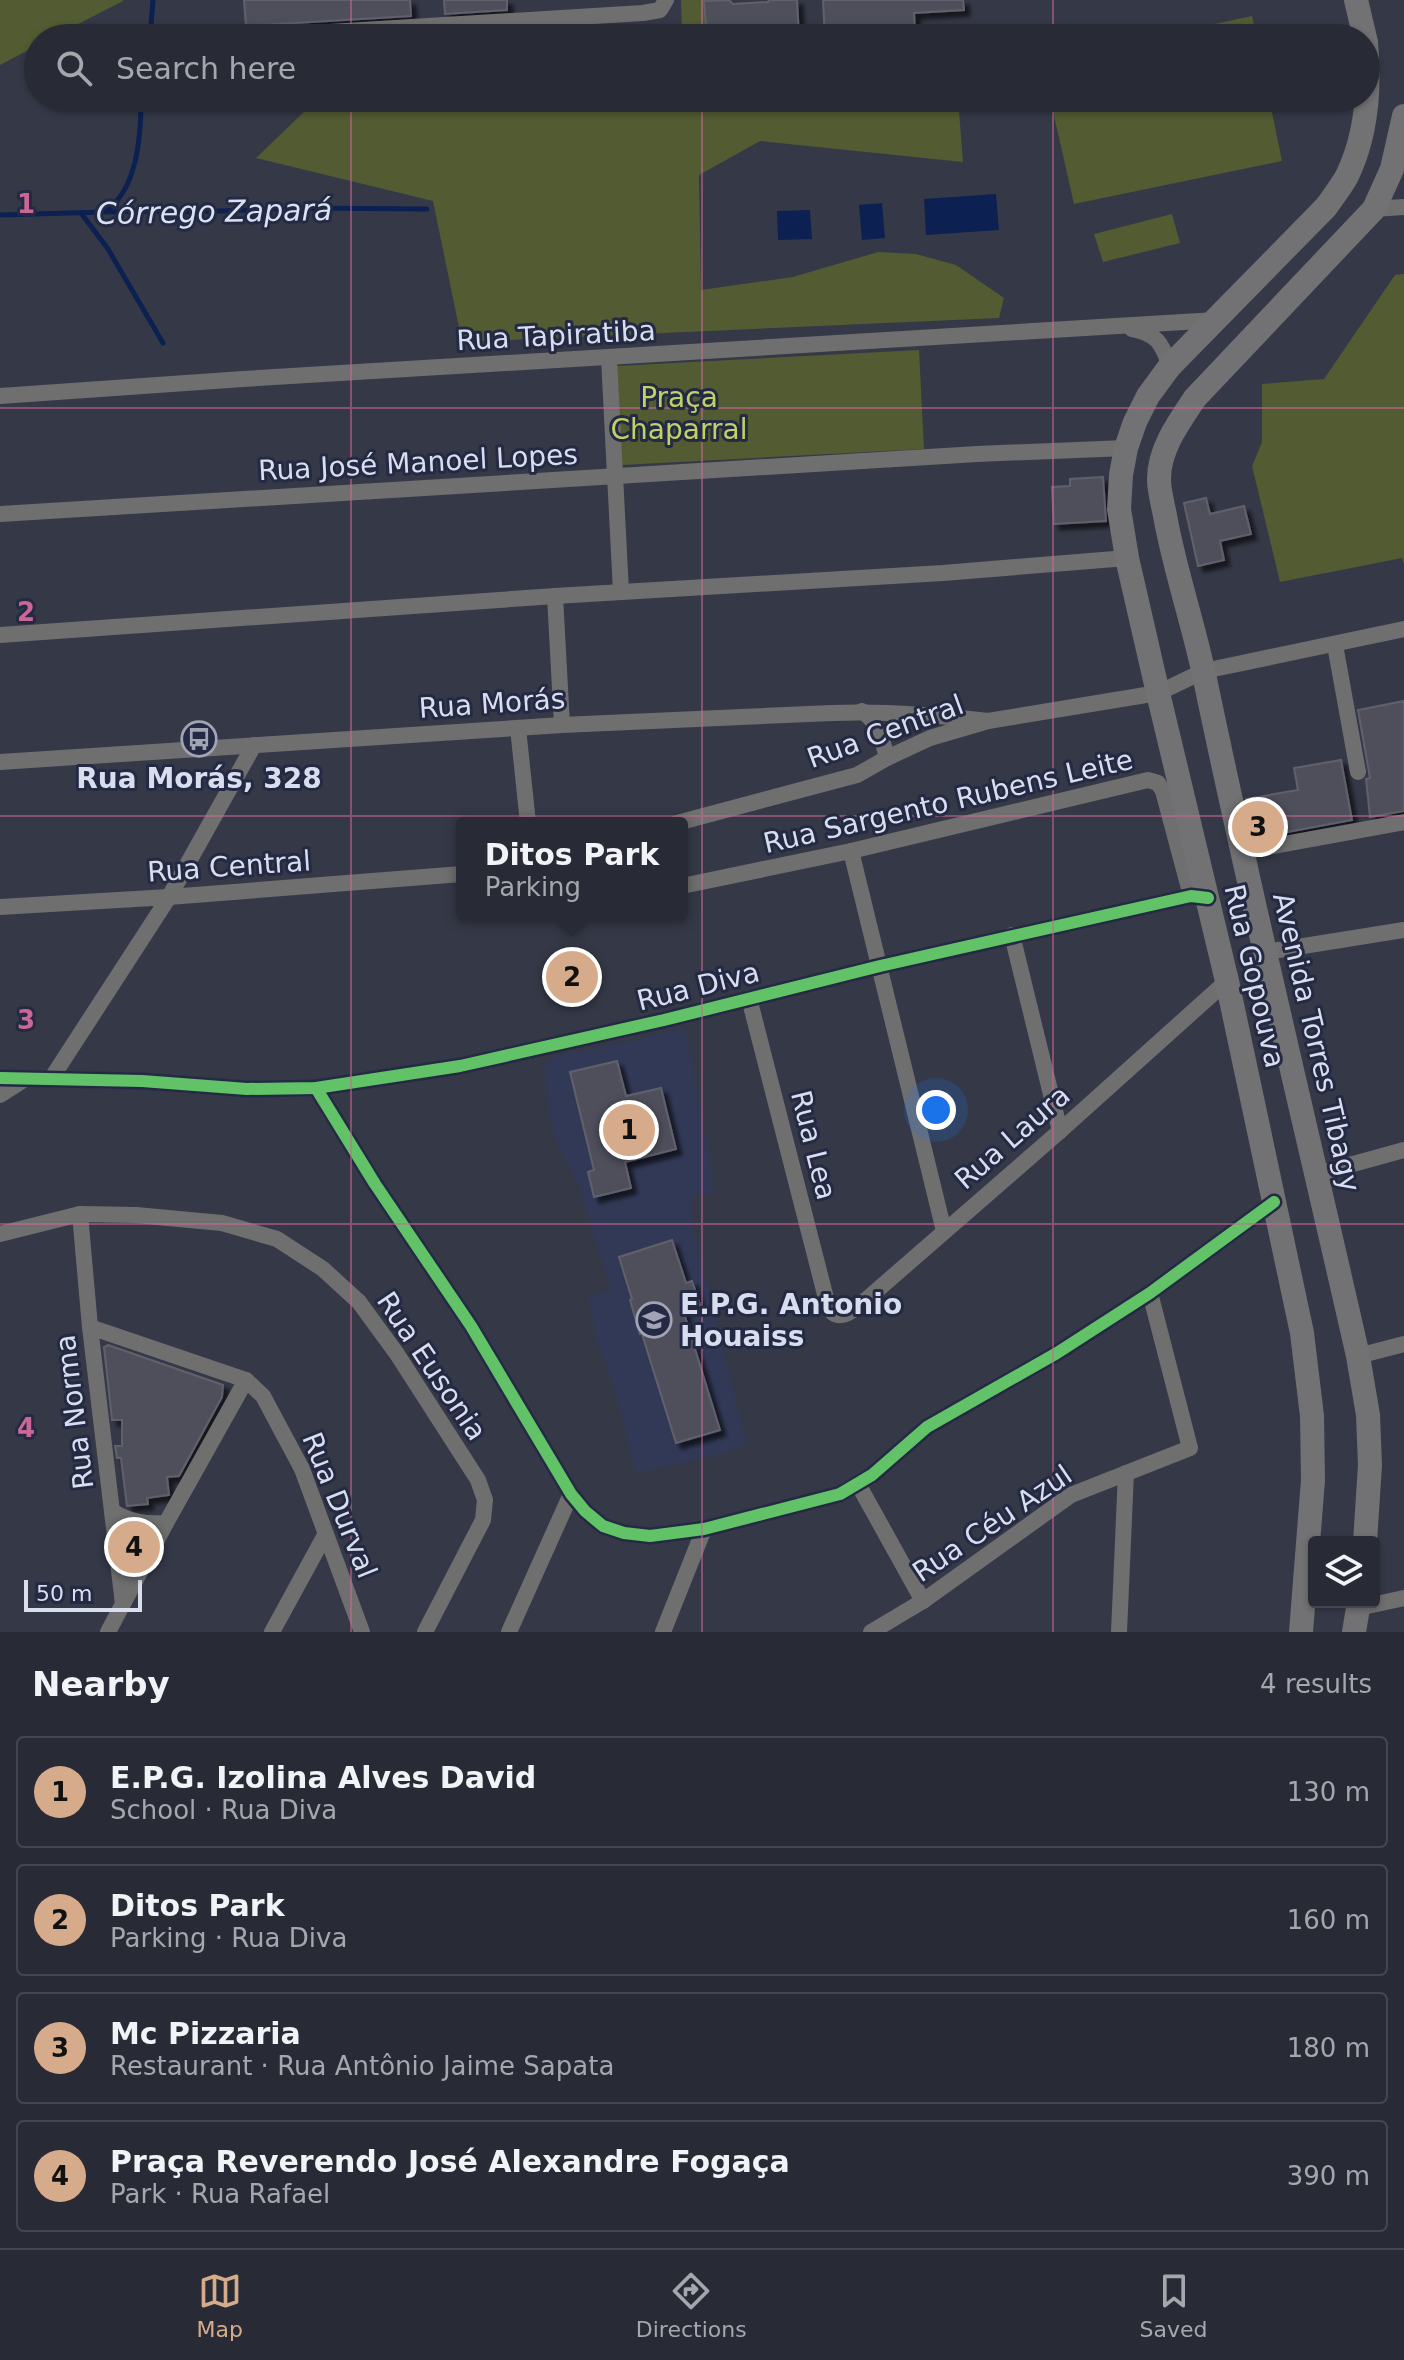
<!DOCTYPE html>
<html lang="en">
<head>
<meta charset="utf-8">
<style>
	:root { --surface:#282b35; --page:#30333d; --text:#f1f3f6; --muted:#a5a7ad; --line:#444750; --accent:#d6ab8b }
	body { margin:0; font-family:"DejaVu Sans",sans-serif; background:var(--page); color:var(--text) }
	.controls { position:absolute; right:24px; bottom:24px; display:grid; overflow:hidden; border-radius:8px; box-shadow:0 2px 6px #0004 }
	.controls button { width:72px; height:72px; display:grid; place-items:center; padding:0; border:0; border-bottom:2px solid var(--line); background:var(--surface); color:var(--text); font:40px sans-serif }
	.scale { position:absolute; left:24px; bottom:20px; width:118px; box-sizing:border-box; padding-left:8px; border:4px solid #d9deef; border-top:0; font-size:22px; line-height:28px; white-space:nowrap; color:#d9deef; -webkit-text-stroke:6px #242a43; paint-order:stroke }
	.you { position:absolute; left:936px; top:1110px; width:28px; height:28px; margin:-20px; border:6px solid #fff; border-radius:50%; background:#1a73e8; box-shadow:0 0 0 12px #1a73e833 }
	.badge { display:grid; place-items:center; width:52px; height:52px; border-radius:50%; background:var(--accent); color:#111; font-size:26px; font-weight:700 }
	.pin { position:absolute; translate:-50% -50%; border:4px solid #fff; box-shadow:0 2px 8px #0006 }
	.popup { position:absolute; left:456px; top:817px; width:232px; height:104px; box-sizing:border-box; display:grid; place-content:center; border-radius:8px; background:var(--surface); filter:drop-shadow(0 2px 6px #0005); font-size:26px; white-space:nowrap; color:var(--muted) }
	.popup b { font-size:30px; color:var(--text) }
	.popup::after { content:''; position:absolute; left:50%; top:100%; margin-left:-16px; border:16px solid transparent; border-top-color:var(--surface) }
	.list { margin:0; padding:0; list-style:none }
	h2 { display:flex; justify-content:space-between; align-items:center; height:104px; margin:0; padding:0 32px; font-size:34px }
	h2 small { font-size:26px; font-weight:400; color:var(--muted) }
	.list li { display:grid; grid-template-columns:52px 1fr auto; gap:24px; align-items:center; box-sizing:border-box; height:112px; margin:0 16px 16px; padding:0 16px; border:2px solid var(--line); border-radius:8px }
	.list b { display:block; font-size:30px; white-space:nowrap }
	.list p { margin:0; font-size:26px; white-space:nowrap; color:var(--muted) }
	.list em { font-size:26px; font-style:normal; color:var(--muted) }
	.icon { flex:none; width:44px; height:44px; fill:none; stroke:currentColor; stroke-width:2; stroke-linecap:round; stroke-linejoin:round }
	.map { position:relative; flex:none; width:1404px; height:1632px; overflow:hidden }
	.search { position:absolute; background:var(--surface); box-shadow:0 2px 6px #0004; left:24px; right:24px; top:24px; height:88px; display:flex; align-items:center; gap:20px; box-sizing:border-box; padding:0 28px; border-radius:44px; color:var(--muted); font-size:30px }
	.sheet { height:616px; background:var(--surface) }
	nav { display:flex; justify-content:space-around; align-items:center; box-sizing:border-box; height:112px; border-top:2px solid var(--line); background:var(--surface); font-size:22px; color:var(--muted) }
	nav a { display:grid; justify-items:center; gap:4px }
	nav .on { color:var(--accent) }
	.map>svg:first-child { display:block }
	.built { fill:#323957 }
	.green { fill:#525b31 }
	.water { fill:#0c2052 }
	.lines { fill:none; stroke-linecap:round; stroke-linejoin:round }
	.stream { stroke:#0c2052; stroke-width:5 }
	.building { fill:#50505c; stroke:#61616d; stroke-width:2; filter:url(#shadow) }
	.street { stroke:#706f70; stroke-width:16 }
	.secondary { stroke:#727174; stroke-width:24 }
	.cycleway-casing { stroke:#242a43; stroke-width:17 }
	.cycleway { stroke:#61c268; stroke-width:12 }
	.grid { fill:none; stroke:#cb6796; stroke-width:2; stroke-opacity:0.55 }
	.labels { text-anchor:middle; stroke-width:6; stroke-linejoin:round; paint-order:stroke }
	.street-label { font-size:28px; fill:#d9deef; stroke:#242a43 }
	.park-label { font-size:28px; fill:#bfd168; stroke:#242a43 }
	.poi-label { font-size:28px; font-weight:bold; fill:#d9deef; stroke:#242a43 }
	.water-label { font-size:30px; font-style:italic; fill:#d8e2f4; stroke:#242a43 }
	.grid-label { font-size:26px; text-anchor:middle; font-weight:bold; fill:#cb6796; stroke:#242a43; stroke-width:6; stroke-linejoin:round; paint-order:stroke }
</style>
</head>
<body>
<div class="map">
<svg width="1404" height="1632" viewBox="0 0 1404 1632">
	<defs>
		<filter id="shadow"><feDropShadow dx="5.5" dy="5.5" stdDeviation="2" flood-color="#0009"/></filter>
	</defs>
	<rect width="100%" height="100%" fill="#353947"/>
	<polygon class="built" points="682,1028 686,1031 715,1192 692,1195 691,1221 746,1443 730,1452 636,1473 618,1398 597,1339 588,1296 611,1290 579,1184 557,1144 550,1115 544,1065 556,1056 633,1041"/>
	<g class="green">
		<polygon points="0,0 123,0 123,1 51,38 38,38 38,45 0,65"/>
		<polygon points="681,0 704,0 706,38 682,38"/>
		<polygon points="1252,16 1257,38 1149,38"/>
		<polygon points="451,98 958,98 963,162 760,141 699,175 701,290 793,277 878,252 916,254 956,265 1004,298 999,318 462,342 433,201 256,158 308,108"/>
		<polygon points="1050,98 1269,98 1282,161 1074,204"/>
		<polygon points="1172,214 1180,243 1103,262 1094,234"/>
		<polygon points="1404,274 1404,564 1402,558 1280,582 1252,466 1262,442 1262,384 1324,379 1395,275"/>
		<polygon points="919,350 924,449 622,465 617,366"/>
	</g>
	<g class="water">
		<polygon points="996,194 999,230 926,235 924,199"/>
		<polygon points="882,203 885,238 862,240 859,205"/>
		<polygon points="810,210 812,239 778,240 777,211"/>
	</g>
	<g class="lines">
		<g class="stream">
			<polyline points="150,38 153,0"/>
			<path d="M106 211C138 188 141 135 141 98"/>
			<polyline points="81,213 108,249 163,343"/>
			<polyline points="0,215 140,211 195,212 302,208 427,209"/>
		</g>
	</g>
	<g class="building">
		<polygon points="244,0 410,0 411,16 246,26"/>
		<polygon points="444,0 507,0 507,10 445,14"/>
		<polygon points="729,0 733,4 768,2 769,0 797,0 799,36 775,38 771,32 735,35 733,38 707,38 704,1"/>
		<polygon points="823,0 963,0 964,10 914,13 915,31 862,35 862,38 825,38"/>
		<polygon points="1103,477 1106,521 1054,524 1052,487 1070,486 1070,479"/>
		<polygon points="1206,498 1210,514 1244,506 1251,534 1220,541 1224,560 1198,566 1184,503"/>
		<polygon points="1404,701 1404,811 1370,817 1366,779 1370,778 1358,710"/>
		<polygon points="1341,760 1352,820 1255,838 1246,799 1298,790 1294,768"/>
		<polygon points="617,1061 626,1096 661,1088 676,1149 625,1162 631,1188 594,1197 588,1172 594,1170 570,1072"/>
		<polygon points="672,1240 686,1283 692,1281 700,1305 683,1310 720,1430 676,1443 642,1334 640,1334 630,1300 632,1299 619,1257"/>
		<polygon points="108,1345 223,1385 222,1397 179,1476 167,1477 169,1495 147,1498 148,1504 127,1506 121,1458 117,1458 115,1446 122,1446 122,1420 112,1420 104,1347"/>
	</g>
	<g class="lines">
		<g class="street">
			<polyline points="247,37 643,13 660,10 666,0"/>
			<polyline points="1374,209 1404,207"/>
			<path d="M1132 329C1157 333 1162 344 1170 366"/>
			<polyline points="609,358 621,592"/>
			<polyline points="0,396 243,379 1216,320"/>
			<polyline points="0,514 977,454 1126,448"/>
			<polyline points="555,596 562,725"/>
			<polyline points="0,635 555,596 943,573 1127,558"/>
			<polyline points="1335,645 1358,772"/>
			<path d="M862 711C879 724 882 738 887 758"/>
			<polyline points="518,728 528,823"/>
			<path d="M0 762 562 725 832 713C884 711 936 715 988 721"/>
			<polyline points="677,823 857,775 887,758 930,738 988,721 1158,693 1204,671 1404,629"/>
			<polyline points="851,851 944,1231"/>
			<polyline points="1241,852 1404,822"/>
			<polyline points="682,886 851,851 1148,780 1158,783 1163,791 1191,896"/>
			<polyline points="0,907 169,897 462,874"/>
			<polyline points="1012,935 1060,1131"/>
			<polyline points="1266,952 1404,930"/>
			<path d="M749 998 828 1306C836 1322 848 1314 859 1306L1060 1131 1227 981"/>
			<polyline points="0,1078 142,1081 247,1089 316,1088 460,1066 664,1020 880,966 1191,896 1208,898"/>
			<polyline points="51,1079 169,897 254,745"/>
			<polyline points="316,1088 375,1184 471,1326 571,1494 585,1511 603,1526 624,1533 650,1536 704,1529 840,1494 872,1475 927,1427 1057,1353 1150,1293 1274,1202"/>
			<polyline points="0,1095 25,1079"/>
			<polyline points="1317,1174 1404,1150"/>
			<polyline points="80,1214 90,1327 123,1604"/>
			<polyline points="0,1234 80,1214 136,1215 222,1223 277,1239 323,1269 359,1302 397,1354 478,1480 485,1500 483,1520 425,1632"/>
			<polyline points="90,1327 246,1380 263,1396 302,1469 362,1632"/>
			<polyline points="1358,1356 1404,1344"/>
			<polyline points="858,1484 923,1601"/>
			<path d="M112 1511C130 1522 144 1524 166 1523"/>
			<polyline points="1358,1608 1404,1598"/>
			<polyline points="108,1632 166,1523 246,1380"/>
			<polyline points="272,1632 325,1535"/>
			<polyline points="509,1632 571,1494"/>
			<polyline points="663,1632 704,1529"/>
			<polyline points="871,1632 923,1601 1071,1495 1190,1448 1150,1293"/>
			<polyline points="1119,1632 1126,1473"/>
		</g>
		<g class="secondary">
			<polyline points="1356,0 1365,38"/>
			<path d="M1365 1542 1370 1465 1368 1415 1358 1356C1307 1131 1252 906 1205 679 1194 626 1176 574 1166 521 1164 508 1159 493 1159 479 1159 449 1179 422 1195 398L1374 209 1392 169 1404 116"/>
			<path d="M1301 1632 1313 1480 1312 1416 1302 1333 1227 981 1158 693 1127 558 1119 509 1121 475 1126 448 1135 422 1148 396 1170 366 1326 207C1333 197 1341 187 1347 176 1367 135 1370 86 1366 42"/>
			<polyline points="1354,1632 1359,1602"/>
		</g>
		<defs>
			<g id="cycleway">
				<polyline points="0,1078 142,1081 247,1089 316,1088 460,1066 664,1020 880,966 1191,896 1208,898"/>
				<polyline points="316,1088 375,1184 471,1326 571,1494 585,1511 603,1526 624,1533 650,1536 704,1529 840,1494 872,1475 927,1427 1057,1353 1150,1293 1274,1202"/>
			</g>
		</defs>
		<use href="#cycleway" class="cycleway-casing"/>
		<use href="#cycleway" class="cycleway"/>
	</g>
	<path class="grid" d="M351 0V38M702 0V38M1053 0V38M351 98V1632M702 98V1632M1053 98V1632M0 408H1404M0 816H1404M0 1224H1404"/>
	<defs>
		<symbol id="bus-ring" viewBox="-11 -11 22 22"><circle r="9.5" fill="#242a43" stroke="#a0a4b4" stroke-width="1.5"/><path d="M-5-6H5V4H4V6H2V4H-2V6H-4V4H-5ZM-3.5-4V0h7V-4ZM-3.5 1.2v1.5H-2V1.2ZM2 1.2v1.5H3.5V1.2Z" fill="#a0a4b4"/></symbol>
		<symbol id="school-ring" viewBox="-11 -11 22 22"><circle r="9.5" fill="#242a43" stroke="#a0a4b4" stroke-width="1.5"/><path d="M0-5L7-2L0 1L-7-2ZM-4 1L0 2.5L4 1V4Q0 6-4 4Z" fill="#a0a4b4"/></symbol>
	</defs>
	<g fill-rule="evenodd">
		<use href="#bus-ring" x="179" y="719" width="40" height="40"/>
		<use href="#school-ring" x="634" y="1300" width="40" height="40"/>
	</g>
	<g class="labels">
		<g class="street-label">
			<text transform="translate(556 335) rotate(-3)" y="10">Rua Tapiratiba</text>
			<text transform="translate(418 462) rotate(-3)" y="10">Rua José Manoel Lopes</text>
			<text transform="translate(492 703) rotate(-4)" y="10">Rua Morás</text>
			<text transform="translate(885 731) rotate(-20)" y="10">Rua Central</text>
			<text transform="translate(948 801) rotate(-13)" y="10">Rua Sargento Rubens Leite</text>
			<text transform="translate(229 866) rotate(-4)" y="10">Rua Central</text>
			<text transform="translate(1255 976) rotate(77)" y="10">Rua Gopouva</text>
			<text transform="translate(698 986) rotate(-14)" y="10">Rua Diva</text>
			<text transform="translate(1317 1042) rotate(77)" y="10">Avenida Torres Tibagy</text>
			<text transform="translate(1012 1137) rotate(-41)" y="10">Rua Laura</text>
			<text transform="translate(814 1145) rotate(76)" y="10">Rua Lea</text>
			<text transform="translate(432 1366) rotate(56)" y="10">Rua Eusonia</text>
			<text transform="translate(74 1412) rotate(-97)" y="10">Rua Norma</text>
			<text transform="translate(340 1505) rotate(68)" y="10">Rua Durval</text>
			<text transform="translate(992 1523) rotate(-34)" y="10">Rua Céu Azul</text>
		</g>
		<g class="park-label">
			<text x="679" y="407">Praça<tspan x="679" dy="32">Chaparral</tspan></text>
		</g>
		<g class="poi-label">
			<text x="199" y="788">Rua Morás, 328</text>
			<text x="680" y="1314" text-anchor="start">E.P.G. Antonio<tspan x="680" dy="32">Houaiss</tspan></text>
		</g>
		<g class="water-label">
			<text transform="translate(214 212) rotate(-1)" y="10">Córrego Zapará</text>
		</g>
	</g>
	<g class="grid-label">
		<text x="26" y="213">1</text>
		<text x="26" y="621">2</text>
		<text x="26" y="1029">3</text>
		<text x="26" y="1437">4</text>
	</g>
</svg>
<div class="controls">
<button><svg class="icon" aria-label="layers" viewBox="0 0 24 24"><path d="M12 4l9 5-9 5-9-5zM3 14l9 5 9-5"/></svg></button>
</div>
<div class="scale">50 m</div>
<div class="you"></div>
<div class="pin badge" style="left:629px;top:1130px">1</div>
<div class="pin badge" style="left:572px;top:977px">2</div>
<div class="popup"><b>Ditos Park</b>Parking</div>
<div class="pin badge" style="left:1258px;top:827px">3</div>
<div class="pin badge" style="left:134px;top:1547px">4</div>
<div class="search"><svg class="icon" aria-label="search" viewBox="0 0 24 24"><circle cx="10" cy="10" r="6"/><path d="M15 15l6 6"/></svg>Search here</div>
</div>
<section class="sheet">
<h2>Nearby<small>4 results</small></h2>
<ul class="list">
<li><span class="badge">1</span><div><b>E.P.G. Izolina Alves David</b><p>School · Rua Diva</p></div><em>130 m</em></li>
<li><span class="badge">2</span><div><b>Ditos Park</b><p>Parking · Rua Diva</p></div><em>160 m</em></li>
<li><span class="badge">3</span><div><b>Mc Pizzaria</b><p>Restaurant · Rua Antônio Jaime Sapata</p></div><em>180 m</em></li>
<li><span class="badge">4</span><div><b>Praça Reverendo José Alexandre Fogaça</b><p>Park · Rua Rafael</p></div><em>390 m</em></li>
</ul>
</section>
<nav>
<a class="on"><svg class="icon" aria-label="map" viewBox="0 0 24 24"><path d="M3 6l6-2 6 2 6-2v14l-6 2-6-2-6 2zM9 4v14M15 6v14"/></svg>Map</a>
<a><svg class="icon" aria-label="directions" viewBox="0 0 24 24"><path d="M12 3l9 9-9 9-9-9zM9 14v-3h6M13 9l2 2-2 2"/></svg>Directions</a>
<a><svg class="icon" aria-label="saved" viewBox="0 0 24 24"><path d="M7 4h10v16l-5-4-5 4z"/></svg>Saved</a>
</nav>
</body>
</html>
